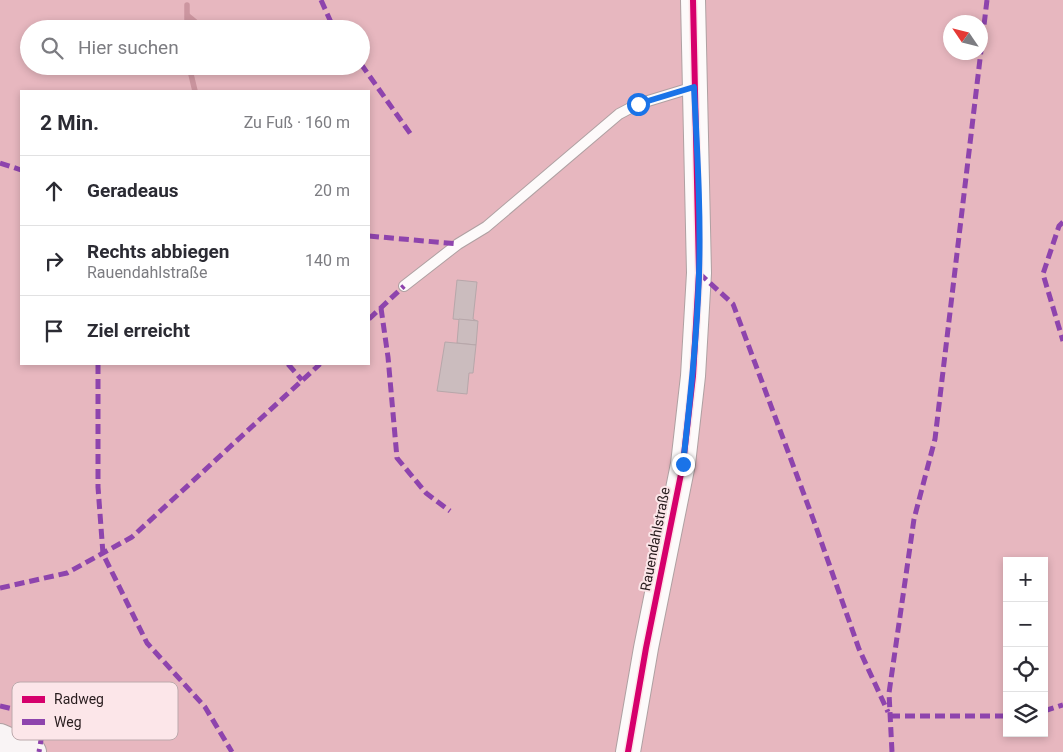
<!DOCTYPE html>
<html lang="de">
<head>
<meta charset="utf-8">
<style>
	:root { --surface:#fff; --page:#f7f7f7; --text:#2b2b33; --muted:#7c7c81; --line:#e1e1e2 }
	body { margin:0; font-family:Roboto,sans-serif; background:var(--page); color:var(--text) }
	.controls { position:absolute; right:15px; bottom:15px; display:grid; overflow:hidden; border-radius:0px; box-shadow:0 2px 8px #0003 }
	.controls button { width:45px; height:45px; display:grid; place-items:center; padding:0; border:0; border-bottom:1px solid var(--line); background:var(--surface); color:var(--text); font:25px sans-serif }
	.compass { position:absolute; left:943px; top:15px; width:45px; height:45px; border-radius:50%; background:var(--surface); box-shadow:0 2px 8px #0003; rotate:305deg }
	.stop { position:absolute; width:15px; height:15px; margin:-11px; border:4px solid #1a73e8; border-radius:50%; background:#fff }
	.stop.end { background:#1a73e8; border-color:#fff; box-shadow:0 1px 5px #0008 }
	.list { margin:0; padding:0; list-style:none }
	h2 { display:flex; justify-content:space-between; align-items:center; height:65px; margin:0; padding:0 20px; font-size:21px }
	h2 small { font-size:16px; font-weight:400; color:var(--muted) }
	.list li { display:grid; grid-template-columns:32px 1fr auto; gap:15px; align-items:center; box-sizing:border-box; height:70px; padding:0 20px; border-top:1px solid var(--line) }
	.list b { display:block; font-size:19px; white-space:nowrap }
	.list p { margin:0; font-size:16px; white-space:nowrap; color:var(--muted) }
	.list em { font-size:16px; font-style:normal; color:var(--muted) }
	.icon { flex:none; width:28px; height:28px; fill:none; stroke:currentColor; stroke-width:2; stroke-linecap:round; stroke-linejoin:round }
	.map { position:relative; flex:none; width:1063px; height:752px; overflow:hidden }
	.search { position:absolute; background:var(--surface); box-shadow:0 2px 8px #0003; left:20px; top:20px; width:350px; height:55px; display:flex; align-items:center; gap:12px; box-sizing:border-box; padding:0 18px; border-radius:28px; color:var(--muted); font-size:19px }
	.panel { position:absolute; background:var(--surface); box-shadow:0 2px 8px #0003; left:20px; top:90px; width:350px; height:275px; border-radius:0px }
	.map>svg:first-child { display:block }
	.forest { fill:#e7b7bf; fill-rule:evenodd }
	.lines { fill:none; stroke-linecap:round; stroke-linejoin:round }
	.stream { stroke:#cc96a0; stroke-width:5.5 }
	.building { fill:#cbbcbe; stroke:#b7a7aa }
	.service-casing { stroke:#afa0a2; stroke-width:12 }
	.tertiary-casing { stroke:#afa0a2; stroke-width:26 }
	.secondary-casing { stroke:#afa0a2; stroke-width:30 }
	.service { stroke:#fdfafa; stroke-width:10 }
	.tertiary { stroke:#fdfafa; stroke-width:24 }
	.secondary { stroke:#f9f4f5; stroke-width:28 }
	.quiet { stroke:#8e44ad; stroke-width:5; stroke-dasharray:10 5; stroke-linecap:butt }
	.cycleway-casing { stroke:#fce6e9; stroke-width:9 }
	.cycleway { stroke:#d6006c; stroke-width:6 }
	.route { stroke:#1a73e8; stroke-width:6 }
	.labels { text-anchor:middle; stroke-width:4; stroke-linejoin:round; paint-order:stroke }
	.street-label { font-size:14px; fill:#281c1e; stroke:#fce6e9 }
	.key { fill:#fce6e9; stroke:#bca9ac; stroke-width:1 }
	.key-label { font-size:14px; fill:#281c1e }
</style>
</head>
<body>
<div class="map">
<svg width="1063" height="752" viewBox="0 0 1063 752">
	<rect width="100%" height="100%" fill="#f0dce0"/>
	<path class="forest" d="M0 0H1063V752H0ZM950 22H980V52H950ZM29 29H361V66H29ZM21 91H369V364H21ZM1007 561H1044V733H1007Z"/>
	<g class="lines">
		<g class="stream">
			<polyline points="187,5 187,29"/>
			<polyline points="188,16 199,25 213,29"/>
			<polyline points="189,66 195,91"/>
		</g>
	</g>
	<g class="building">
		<polygon points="457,280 477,282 473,319 477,321 453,319"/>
		<polygon points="459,319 478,321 476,345 457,343"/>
		<polygon points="445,342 476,345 473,373 469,373 467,394 437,391"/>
	</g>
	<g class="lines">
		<defs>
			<polyline id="service" points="404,286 458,244 486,227 619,114 638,104 694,87"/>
			<polyline id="tertiary" points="628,752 646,648 683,464 693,376 699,273 693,0"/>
			<polyline id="secondary" points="0,738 32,752"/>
		</defs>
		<use href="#service" class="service-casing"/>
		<use href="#tertiary" class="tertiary-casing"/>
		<use href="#secondary" class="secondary-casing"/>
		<use href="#service" class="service"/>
		<use href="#tertiary" class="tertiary"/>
		<use href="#secondary" class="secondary"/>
		<g class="quiet">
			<polyline points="321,0 334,29"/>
			<polyline points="361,64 412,136"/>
			<polyline points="0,163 21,170"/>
			<polyline points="1063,222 1059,226 1043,274 1063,341"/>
			<polyline points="369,236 458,244"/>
			<polyline points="699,273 733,304 815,524 859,649 888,712"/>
			<polyline points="381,308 388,357 397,458 426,493 450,511"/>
			<polyline points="369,319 404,286"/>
			<polyline points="98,364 98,487 103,554 147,643 205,707 232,752"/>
			<polyline points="288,364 302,380"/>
			<polyline points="0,588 67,573 132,537 320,364"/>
			<polyline points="0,706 31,713 44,722 39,752"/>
			<polyline points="1044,711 1063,705"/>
			<polyline points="890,716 1007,716"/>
			<polyline points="892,752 889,693 914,519 935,439 987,0"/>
		</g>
		<defs>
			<polyline id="cycleway" points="628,752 646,648 683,464 693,376 699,273 693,0"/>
		</defs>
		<use href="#cycleway" class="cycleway-casing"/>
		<use href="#cycleway" class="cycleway"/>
	</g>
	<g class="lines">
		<path class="route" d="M638 104 694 87C697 149 701 211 699 274 697 337 690 401 683 464"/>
	</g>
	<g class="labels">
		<g class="street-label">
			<text transform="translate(655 539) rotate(-79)" y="5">Rauendahlstraße</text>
		</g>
	</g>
	<rect x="12" y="682" width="166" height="58" rx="8" class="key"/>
	<rect x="22" y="696" width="23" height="7" fill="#d6006c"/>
	<rect x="22" y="719" width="23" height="6" fill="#8e44ad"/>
	<g class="key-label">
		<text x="54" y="704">Radweg</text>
		<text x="54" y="727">Weg</text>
	</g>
</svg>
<div class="controls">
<button>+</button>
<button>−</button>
<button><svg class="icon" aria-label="locate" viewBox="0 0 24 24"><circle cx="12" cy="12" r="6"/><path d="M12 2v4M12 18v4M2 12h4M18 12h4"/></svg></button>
<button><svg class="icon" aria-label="layers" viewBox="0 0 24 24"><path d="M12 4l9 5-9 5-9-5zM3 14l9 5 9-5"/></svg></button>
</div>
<svg class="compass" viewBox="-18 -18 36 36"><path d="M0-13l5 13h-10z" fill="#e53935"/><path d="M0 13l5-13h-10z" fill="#7c7c81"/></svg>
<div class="stop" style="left:638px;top:104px"></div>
<div class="stop end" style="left:683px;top:464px"></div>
<div class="search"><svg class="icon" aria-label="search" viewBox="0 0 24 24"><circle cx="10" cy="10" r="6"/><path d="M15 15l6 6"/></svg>Hier suchen</div>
<section class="panel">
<h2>2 Min.<small>Zu Fuß · 160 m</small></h2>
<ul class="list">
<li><svg class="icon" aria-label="ahead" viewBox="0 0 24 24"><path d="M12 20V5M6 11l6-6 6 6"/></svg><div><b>Geradeaus</b></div><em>20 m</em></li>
<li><svg class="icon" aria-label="right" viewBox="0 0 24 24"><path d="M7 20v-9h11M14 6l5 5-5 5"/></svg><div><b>Rechts abbiegen</b><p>Rauendahlstraße</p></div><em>140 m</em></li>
<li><svg class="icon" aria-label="arrive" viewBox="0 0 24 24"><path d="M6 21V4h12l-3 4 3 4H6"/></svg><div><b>Ziel erreicht</b></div></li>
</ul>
</section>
</div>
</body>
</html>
